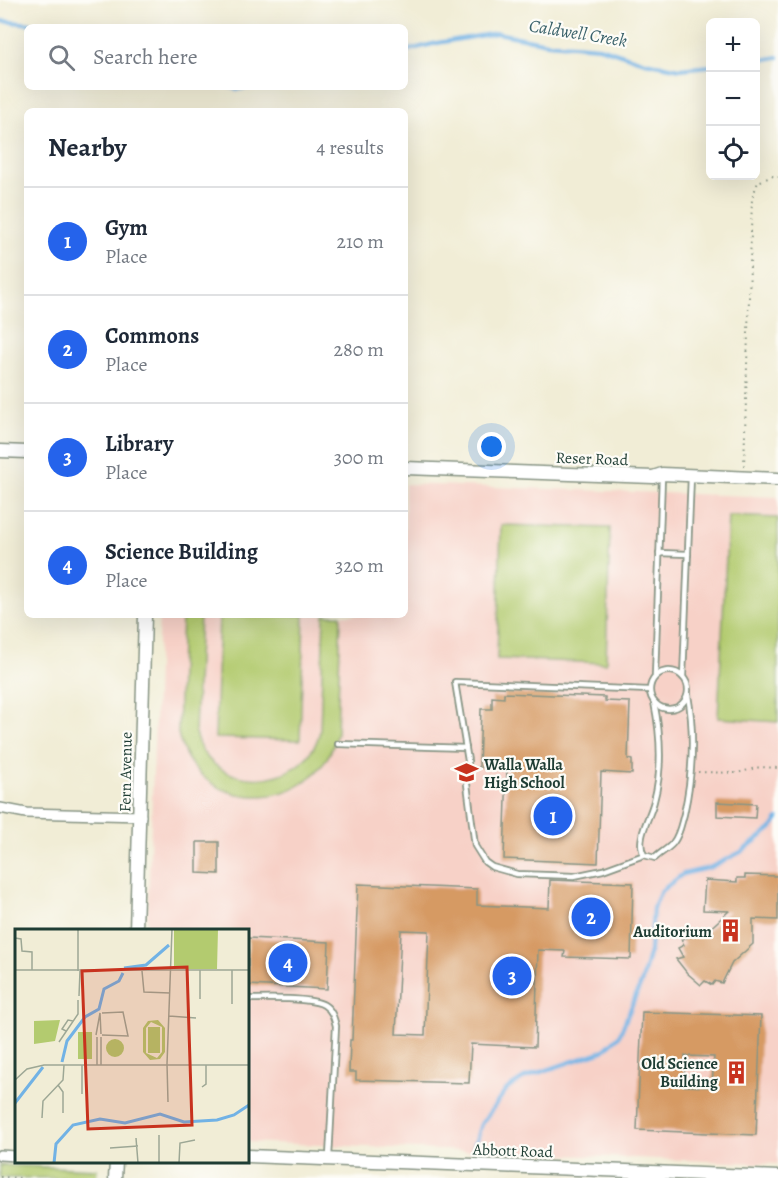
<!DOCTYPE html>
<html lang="en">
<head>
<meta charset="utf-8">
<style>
	:root { --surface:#fff; --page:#f6f6f7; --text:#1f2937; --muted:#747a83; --line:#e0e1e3; --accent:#2563eb }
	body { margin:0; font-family:Alegreya,serif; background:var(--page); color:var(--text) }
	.controls { position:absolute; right:18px; top:18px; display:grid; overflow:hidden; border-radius:9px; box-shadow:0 6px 24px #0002 }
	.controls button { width:54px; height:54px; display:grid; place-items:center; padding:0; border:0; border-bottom:2px solid var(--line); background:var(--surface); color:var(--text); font:30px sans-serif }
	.you { position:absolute; left:492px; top:447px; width:21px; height:21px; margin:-15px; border:4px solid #fff; border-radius:50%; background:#1a73e8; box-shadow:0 0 0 9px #1a73e833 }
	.badge { display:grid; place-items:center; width:39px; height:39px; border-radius:50%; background:var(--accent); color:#fff; font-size:20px; font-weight:700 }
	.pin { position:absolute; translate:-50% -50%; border:3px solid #fff; box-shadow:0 2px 6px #0006 }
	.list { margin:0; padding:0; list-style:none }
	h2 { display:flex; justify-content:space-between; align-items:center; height:78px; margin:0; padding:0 24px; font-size:26px }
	h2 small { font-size:20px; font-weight:400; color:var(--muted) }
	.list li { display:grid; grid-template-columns:39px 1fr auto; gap:18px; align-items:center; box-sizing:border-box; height:108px; padding:0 24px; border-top:2px solid var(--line) }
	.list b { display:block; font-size:22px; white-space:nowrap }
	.list p { margin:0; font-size:20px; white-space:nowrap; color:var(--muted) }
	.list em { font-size:20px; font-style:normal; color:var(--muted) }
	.icon { flex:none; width:33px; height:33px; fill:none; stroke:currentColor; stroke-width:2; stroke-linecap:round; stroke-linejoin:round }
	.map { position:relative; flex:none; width:778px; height:1178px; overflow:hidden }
	.search { position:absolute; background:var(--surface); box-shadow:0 6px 24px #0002; left:24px; top:24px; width:384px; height:66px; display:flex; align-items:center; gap:15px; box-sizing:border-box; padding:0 21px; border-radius:9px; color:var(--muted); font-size:22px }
	.panel { position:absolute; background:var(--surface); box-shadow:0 6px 24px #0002; left:24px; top:108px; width:384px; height:510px; border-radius:9px }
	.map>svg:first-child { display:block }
	.built { fill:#f7d1c7 }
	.green { fill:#b3cb6f; stroke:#698452; stroke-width:1.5 }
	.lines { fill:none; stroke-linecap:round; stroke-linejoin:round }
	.stream { stroke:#71b2e5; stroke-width:4 }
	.building { fill:#d69a63; fill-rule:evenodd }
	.lane-casing { stroke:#889585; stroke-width:8 }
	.street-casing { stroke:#889585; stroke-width:12 }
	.secondary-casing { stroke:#889585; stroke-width:15 }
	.path { stroke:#889585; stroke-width:2; stroke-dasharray:1.5 4.5; stroke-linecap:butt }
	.lane { stroke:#fff; stroke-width:4.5 }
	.street { stroke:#fff; stroke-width:9 }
	.secondary { stroke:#fff; stroke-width:12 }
	.labels { text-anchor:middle; stroke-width:4.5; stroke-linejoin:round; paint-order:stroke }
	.street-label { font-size:16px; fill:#1f3d34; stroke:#fdfcf7 }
	.poi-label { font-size:16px; font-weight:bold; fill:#1f3d34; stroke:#fdfcf7; text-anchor:end }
	.water-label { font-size:18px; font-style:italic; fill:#386069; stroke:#fdfcf7 }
	.inset-river { fill:none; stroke:#71b2e5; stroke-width:3 }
	.inset-road { fill:none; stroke:#9da795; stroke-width:1.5 }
	.view { fill:#c8321e; fill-opacity:0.15; stroke:#c8321e; stroke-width:3 }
	.inset-edge { fill:none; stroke:#1f3d34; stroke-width:3 }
</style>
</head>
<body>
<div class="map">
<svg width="778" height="1178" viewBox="0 0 778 1178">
	<rect width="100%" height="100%" fill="#fdfcf7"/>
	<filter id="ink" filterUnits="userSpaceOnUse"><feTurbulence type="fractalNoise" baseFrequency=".0167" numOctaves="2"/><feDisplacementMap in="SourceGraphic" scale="12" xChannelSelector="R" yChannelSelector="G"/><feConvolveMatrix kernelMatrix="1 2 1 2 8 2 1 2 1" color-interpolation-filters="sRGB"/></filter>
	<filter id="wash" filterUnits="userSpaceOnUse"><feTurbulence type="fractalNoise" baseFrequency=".008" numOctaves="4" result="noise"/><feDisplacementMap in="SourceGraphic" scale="24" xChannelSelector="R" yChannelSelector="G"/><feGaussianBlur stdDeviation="1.35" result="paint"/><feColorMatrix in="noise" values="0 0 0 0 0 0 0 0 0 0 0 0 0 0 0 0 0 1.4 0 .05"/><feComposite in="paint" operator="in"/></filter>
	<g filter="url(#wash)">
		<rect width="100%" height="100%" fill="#f1edd6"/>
		<polygon class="built" points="405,484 778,497 778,1164 248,1142 248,930 147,930 159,615 405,615"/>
		<g class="green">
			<polygon points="728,516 778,518 778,722 718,718"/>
			<polygon points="501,525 610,528 606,663 497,659"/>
			<path d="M182 615H200L195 732C208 795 306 793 320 731L324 615H341L337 733C318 817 195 817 178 733Z"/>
			<polygon points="219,615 304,615 300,740 215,738"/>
			<polygon points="0,1165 97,1169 96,1178 0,1178"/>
		</g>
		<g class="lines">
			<g class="stream">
				<polyline points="0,21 65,27"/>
				<polyline points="405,51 437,43 497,33 547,43 599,47 645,62 680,69 710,66"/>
				<polyline points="756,61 778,57"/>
				<polyline points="231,87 238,89 252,87"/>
				<polyline points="473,1150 481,1124 507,1089 526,1077 603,1051 619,1036 642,981 650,951 653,908 661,891 683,874 709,868 741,852 771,829 778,819"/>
			</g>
		</g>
		<g id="blocks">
			<g class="building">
				<polygon points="504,693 605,697 605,701 630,702 628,759 632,760 632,774 601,772 598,863 504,859 507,768 479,767 481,709 492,709 492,697 504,698"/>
				<polygon points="717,802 756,804 755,818 717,816"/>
				<polygon points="197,842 219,842 219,874 197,873"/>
				<polygon points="745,875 778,876 778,920 753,919 753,944 732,963 722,983 715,981 712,985 705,981 701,985 687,973 676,959 683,957 678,948 684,945 681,939 705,933 729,911 703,910 705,880 737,882 737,878 745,878"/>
				<path d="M550 880 633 883 631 959 564 957 565 951 538 950 535 1047 471 1044 469 1083 356 1080V1072H349L350 1040H352L358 884 477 889V905L549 908ZM401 930 429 931 425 1035 396 1034Z"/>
				<polygon points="248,938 329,942 327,989 248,985"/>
				<path d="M642 1012 761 1016 756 1135 637 1130ZM685 1056 714 1057 712 1087 684 1086Z"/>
			</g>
		</g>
	</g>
	<g filter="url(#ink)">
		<use href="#blocks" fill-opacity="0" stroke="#889585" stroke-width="1.5"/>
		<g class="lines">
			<defs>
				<g id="lane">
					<polyline points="659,553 688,554"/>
					<circle cx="669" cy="690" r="19"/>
					<polyline points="655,676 662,477"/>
					<polyline points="683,677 691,476"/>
					<path d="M654 702C661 736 663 768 654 801 650 818 635 839 644 855L655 858C660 853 668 849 673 843 680 834 681 824 684 814 693 773 695 736 688 695"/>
					<polyline points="338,744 466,748"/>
					<polyline points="644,855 603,870 574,876 517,874 492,867 485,862 475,846 467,784 468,761 455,682 649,690"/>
					<path d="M248 999C265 999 311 997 324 1005 332 1010 334 1018 336 1026L329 1157"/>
				</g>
				<g id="street">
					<polyline points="0,808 26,813 141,816"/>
					<polyline points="0,1155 16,1156"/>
				</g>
				<g id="secondary">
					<polyline points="0,451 27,452"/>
					<polyline points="405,468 653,477 662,474 778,479"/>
					<polyline points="136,930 145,615"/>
					<polyline points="248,1156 778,1177"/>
					<polyline points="115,1178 116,1162"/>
				</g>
			</defs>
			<use href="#lane" class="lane-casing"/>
			<use href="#street" class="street-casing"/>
			<use href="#secondary" class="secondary-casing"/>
			<g class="path">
				<polyline points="744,466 752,198 758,182 773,176 778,177"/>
				<polyline points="698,772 737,773 760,767 778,768"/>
				<polyline points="0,1177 24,1178"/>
			</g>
			<use href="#lane" class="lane"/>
			<use href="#street" class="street"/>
			<use href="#secondary" class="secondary"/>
		</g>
	</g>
	<defs>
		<symbol id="school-bare" viewBox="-9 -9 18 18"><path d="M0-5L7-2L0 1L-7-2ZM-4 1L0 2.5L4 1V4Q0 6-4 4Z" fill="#c8321e" stroke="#fdfcf7" stroke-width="2.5" paint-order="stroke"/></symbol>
		<symbol id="building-bare" viewBox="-9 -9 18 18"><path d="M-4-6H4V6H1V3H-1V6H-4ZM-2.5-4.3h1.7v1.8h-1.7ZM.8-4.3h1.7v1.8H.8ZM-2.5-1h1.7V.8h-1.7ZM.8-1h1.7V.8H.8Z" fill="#c8321e" stroke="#fdfcf7" stroke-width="2.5" paint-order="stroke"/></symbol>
	</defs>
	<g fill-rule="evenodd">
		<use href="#school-bare" x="450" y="756" width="33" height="33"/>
		<use href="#building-bare" x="714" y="914" width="33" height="33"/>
		<use href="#building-bare" x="720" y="1056" width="33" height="33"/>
	</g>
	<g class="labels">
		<g class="street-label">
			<text transform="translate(592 458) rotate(2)" y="6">Reser Road</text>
			<text transform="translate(125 772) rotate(-89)" y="6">Fern Avenue</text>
			<text transform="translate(513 1150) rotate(2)" y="6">Abbott Road</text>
		</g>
		<g class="poi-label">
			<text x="484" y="770" text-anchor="start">Walla Walla<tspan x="484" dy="18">High School</tspan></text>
			<text x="712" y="937">Auditorium</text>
			<text x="718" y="1069">Old Science<tspan x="718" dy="18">Building</tspan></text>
		</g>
		<g class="water-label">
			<text transform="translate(578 33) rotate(9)" y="6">Caldwell Creek</text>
		</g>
	</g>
	<g transform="translate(15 929)">
		<rect width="234" height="234" fill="#f1edd6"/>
		<path d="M159 0H203L202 40H159ZM45 91 40 112 19 115V92ZM143 91 150 99V123L145 130 135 131 128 123V99L133 92ZM136 93 147 98V123L142 129 131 124V99ZM133 98H145V124H133ZM63 103H77V130H63ZM91 119a9 9 0 1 1 18 0a9 9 0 1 1-18 0Z" fill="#b3cb6f" fill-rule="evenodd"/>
		<path class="inset-river" d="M109 39 131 36 154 16M47 133 52 112 70 88 84 80 89 60 104 52 108 44M0 174 28 138M39 234 41 215 58 196 85 190 110 194 145 185 169 193 202 191 219 186 234 176"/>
		<path class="inset-road" d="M0 9 6 10 7 22 17 23V41M0 41H234M185 41V70M217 41V75M63 42V0M127 42 129 63 155 64M64 67 65 42M87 84 108 83 113 107 87 106M154 87 181 89M51 102 47 100 53 91 58 92M81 106 85 84 86 105M44 113 63 85V71M152 135 153 173M152 135 157 0M67 136V165M82 136V108M86 136V108M0 151 12 140 29 136H234M43 156 48 163V184M187 158 191 155V136M27 189 28 172 48 151 49 136M144 206V234M121 209 123 234M95 219 123 217M164 234 165 214 180 211"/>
		<path class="view" d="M172 38 177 196 73 200 67 42Z"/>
		<rect width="234" height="234" class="inset-edge"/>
	</g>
</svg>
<div class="controls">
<button>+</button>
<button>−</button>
<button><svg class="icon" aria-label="locate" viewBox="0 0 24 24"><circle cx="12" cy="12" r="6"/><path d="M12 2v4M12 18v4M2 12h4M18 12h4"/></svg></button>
</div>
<div class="you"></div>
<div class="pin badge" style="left:553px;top:816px">1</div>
<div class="pin badge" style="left:591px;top:917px">2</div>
<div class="pin badge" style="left:512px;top:976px">3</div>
<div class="pin badge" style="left:288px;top:963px">4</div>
<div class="search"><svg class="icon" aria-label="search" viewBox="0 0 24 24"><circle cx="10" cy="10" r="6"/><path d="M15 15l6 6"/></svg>Search here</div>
<section class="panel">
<h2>Nearby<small>4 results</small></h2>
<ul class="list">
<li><span class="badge">1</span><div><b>Gym</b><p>Place</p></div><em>210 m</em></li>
<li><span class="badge">2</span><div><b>Commons</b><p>Place</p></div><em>280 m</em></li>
<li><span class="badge">3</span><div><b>Library</b><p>Place</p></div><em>300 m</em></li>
<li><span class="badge">4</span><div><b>Science Building</b><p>Place</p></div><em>320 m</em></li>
</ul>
</section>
</div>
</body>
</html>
